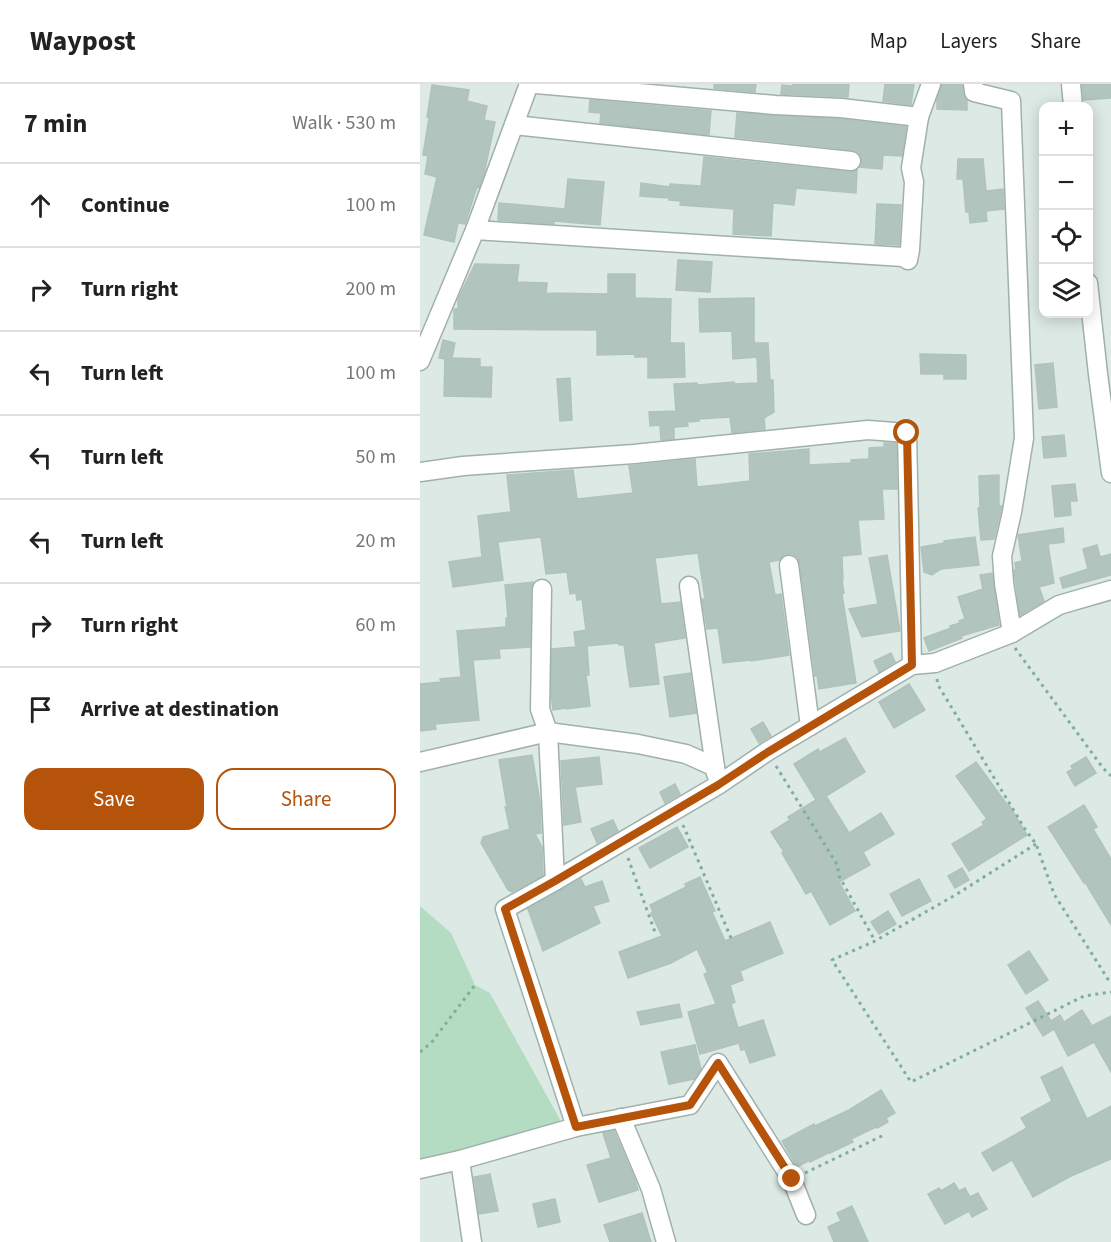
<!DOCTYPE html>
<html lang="en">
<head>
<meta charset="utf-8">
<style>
	:root { --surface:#fff; --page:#f6f6f6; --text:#222; --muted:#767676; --line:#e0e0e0; --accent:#b45309 }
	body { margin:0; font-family:"Source Sans 3",sans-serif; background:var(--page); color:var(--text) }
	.controls { position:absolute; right:18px; top:18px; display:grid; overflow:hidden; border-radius:12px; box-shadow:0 3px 15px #0003 }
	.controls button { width:54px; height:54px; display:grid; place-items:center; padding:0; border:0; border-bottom:2px solid var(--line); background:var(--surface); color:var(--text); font:30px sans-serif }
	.stop { position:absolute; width:18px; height:18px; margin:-14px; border:4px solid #b45309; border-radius:50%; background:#fff }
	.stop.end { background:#b45309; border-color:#fff; box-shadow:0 2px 6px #0008 }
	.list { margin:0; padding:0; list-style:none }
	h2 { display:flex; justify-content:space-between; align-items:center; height:78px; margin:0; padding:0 24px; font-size:26px }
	h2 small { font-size:20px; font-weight:400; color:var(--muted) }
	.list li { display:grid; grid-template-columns:39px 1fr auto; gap:18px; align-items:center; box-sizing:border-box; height:84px; padding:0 24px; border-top:2px solid var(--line) }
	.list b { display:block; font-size:22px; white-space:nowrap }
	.list em { font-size:20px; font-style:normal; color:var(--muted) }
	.actions { display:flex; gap:12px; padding:18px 24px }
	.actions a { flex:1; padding:14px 0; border:2px solid var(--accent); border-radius:18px; text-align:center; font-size:21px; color:var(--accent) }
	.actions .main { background:var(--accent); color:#fff }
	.icon { flex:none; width:33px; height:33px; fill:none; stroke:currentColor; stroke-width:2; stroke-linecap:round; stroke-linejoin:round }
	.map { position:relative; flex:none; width:691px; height:1158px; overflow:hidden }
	header { display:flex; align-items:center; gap:36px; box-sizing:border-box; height:84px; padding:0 30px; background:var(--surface); border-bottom:2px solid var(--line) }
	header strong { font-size:28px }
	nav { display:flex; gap:33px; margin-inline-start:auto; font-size:21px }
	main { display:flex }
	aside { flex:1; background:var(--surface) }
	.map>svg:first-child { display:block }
	.green { fill:#b4dcc2 }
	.building { fill:#b2c4be; stroke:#afc3bc; stroke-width:1.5 }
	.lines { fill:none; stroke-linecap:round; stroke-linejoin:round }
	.minor-casing { stroke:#a0b1ac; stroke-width:21 }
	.path { stroke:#7caea2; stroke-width:3; stroke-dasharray:3 4.5; stroke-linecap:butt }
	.minor { stroke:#fff; stroke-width:18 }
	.route { stroke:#b45309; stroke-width:8 }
</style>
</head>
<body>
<header>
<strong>Waypost</strong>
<nav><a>Map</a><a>Layers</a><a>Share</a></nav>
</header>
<main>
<aside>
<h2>7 min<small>Walk · 530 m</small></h2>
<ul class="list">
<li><svg class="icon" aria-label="ahead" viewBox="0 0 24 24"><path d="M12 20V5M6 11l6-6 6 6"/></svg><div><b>Continue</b></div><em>100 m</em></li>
<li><svg class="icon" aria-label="right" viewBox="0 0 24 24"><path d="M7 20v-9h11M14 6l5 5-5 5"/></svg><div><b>Turn right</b></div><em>200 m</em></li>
<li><svg class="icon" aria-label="left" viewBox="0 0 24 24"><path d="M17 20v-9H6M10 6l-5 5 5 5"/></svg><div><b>Turn left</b></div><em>100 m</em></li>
<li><svg class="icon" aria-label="left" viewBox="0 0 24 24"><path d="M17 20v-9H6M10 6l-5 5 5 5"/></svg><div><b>Turn left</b></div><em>50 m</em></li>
<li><svg class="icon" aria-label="left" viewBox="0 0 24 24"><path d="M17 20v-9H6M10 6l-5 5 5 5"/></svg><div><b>Turn left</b></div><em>20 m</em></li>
<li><svg class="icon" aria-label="right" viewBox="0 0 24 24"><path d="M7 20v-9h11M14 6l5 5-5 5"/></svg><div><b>Turn right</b></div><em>60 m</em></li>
<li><svg class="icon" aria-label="arrive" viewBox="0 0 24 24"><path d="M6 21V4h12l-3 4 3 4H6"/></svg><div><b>Arrive at destination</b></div></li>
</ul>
<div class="actions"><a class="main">Save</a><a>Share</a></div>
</aside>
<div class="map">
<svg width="691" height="1158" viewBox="0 0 691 1158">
	<rect width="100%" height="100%" fill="#dde9e5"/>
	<polygon class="green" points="0,822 31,849 55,901 70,909 143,1041 0,1075"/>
	<g class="building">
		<polygon points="294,0 336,0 335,8 294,4"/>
		<polygon points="373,0 429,0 428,13 361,10 362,1 373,2"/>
		<polygon points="465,0 494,0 491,21 463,17"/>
		<polygon points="522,0 542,0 543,10 547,17 547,26 517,25 517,16"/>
		<polygon points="662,0 691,0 691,14 664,16"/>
		<polygon points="12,1 49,6 47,17 67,22 64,36 75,38 64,90 59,104 57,103 45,140 38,139 34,158 4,151 17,93 5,90 8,72 3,71 9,34 7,33"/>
		<polygon points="170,16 291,27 289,51 180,39 181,29 169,28"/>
		<polygon points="317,29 420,35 486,43 482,72 463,71 462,85 440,83 442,78 441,72 438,68 433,66 315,53"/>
		<polygon points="284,73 430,88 437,86 436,109 376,104 374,121 353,119 351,152 313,150 314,125 260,121 261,117 249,116 249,114 220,112 221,99 250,103 250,100 281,102"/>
		<polygon points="538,75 563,75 566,107 583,105 584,125 566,127 567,137 550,139 549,128 546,128 543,95 537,95"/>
		<polygon points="148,95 184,98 180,141 134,137 134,140 78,136 79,119 145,125"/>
		<polygon points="457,120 481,121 479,161 455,160"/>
		<polygon points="258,176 292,178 290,208 256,206"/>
		<polygon points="55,180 99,181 97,198 127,199 126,209 188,210 188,190 215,190 215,214 251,215 250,259 264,259 265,293 228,294 228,273 215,273 215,270 177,271 177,246 34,245 34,225 38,225 38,215"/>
		<polygon points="334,214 334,257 335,259 348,259 350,296 353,296 354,328 344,334 345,345 312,349 310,333 279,335 279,337 267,338 268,342 254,343 254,355 241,356 240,341 230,342 229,328 256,327 254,300 277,299 277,301 314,298 314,300 338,299 337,273 313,275 312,247 280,248 279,215"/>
		<polygon points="23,256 35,259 32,274 60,275 60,283 72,283 71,313 24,312 25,275 19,274"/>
		<polygon points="500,270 546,271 546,295 524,295 524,290 501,290"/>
		<polygon points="633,279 637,323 619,325 615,281"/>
		<polygon points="150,294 152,336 140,337 137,295"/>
		<polygon points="644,351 646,372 624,374 622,353"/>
		<polygon points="464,359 476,359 477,405 462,405 464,435 438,436 441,470 422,472 423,496 422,496 424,509 422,510 436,599 399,605 397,591 395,592 380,480 378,474 373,470 367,470 363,472 359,476 349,478 355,511 361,510 369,571 331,577 330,576 303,579 298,544 287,545 282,515 285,515 278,469 235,474 241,520 260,518 265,554 234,559 239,600 210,603 204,561 199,561 199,559 165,562 167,562 169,591 166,591 170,622 146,625 146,624 133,626 131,611 132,565 156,563 154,548 166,546 162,515 157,516 156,509 150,510 147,488 126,490 121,453 78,458 83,496 33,503 29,478 62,473 58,432 91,428 87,391 153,386 157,415 213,409 209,382 275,375 277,403 305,400 330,397 329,370 389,365 389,381 431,379 431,376 449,375 449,364 464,363"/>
		<polygon points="579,391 579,422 582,422 574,455 561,456 558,424 560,424 559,392"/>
		<polygon points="655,400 657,417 650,417 651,431 635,433 632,402"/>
		<polygon points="643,444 644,458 628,460 634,499 619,503 624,517 600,531 594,486 596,486 595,479 602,477 598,451"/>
		<polygon points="555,453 559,481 521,485 512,491 504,488 501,463 524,459 524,457"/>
		<polygon points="677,461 680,473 691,470 691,491 643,504 640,494 668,485 663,465"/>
		<polygon points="467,471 480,547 442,553 429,525 458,520 449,474"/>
		<polygon points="572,489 579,541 541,552 542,554 509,567 504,554 531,544 530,542 540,539 539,537 545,535 538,513 563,505 560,491"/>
		<polygon points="113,498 111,505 110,563 79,565 80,574 53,576 59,636 15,640 16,645 0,647 0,600 21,598 20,595 41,593 37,547 86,543 86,534 88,534 85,501"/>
		<polygon points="471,569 475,578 459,588 454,577"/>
		<polygon points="270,589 276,629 250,633 244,593"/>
		<polygon points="489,600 505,626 474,644 459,618"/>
		<polygon points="343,638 351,652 339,659 331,645"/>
		<polygon points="425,654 445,688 406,712 429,749 461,729 474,750 443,768 450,781 419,798 435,827 410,841 391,807 386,810 362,769 364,768 351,748 370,736 368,733 396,716 374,680 398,665 400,668"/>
		<polygon points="112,671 120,718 121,749 115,750 122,763 123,791 92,808 88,806 61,759 63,753 90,745 85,723 87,723 79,676"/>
		<polygon points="179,673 182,700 155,703 161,738 144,741 141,677"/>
		<polygon points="666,673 676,689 655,702 647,688 653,685 651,682"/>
		<polygon points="556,678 588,722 589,721 607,751 549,787 532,760 564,741 562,738 567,735 536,692"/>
		<polygon points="255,700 260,710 245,719 240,708"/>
		<polygon points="664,721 677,743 673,745 691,775 691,841 665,798 664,799 628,743"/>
		<polygon points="193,736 198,747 177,759 171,745"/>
		<polygon points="257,743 268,763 230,784 219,764"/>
		<polygon points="542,784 549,796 535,804 528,792"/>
		<polygon points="280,793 295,827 292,828 305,857 350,838 363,869 320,887 323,896 310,901 315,918 311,920 318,944 343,936 355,971 330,979 325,965 321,966 319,959 280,970 268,928 296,920 284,890 288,889 277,865 251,879 208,894 199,868 242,852 231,829 233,828 230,821 266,803 265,800"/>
		<polygon points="161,795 165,803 182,797 189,817 173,822 180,839 123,867 108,825"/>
		<polygon points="499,795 511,817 482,832 470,810"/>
		<polygon points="468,827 476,840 459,850 451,838"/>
		<polygon points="609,867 628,896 606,910 588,881"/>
		<polygon points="618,917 631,937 640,931 644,938 662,926 672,942 691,932 691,988 674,958 648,972 634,945 623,952 606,924"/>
		<polygon points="259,920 262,933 221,941 217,928"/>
		<polygon points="275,961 281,985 274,995 249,1000 241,968"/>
		<polygon points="642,983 667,1035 691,1022 691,1075 651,1092 613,1113 592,1076 573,1087 562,1069 607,1044 601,1034 632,1017 621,993"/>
		<polygon points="461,1006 475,1029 466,1034 468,1038 457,1044 456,1043 431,1055 433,1058 410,1069 410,1068 390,1078 390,1076 377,1083 362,1057 394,1040 395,1042 429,1026"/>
		<polygon points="194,1047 215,1096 218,1106 179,1118 167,1081 191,1074 183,1049"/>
		<polygon points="70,1090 78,1127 59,1130 54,1093"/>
		<polygon points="534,1099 539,1107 545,1104 550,1113 558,1109 567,1125 552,1133 549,1127 525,1140 508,1110 519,1104 521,1107"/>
		<polygon points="135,1115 140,1138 118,1143 113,1120"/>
		<polygon points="432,1122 448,1158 414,1158 408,1143 421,1137 417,1129"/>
		<polygon points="222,1129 231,1158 190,1158 184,1141"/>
	</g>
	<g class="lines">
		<defs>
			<g id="minor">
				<polyline points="116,0 355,21 421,24 499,33"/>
				<polyline points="553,0 554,8 591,17 604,354 592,428 582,472 584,499 592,549"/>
				<polyline points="651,0 653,22"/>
				<polyline points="94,41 431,77"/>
				<polyline points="55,146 483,173 488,176 490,166 494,98 491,84 499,33 511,0"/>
				<polyline points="668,199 678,290 691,389"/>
				<polyline points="0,277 55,146 109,0"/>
				<polyline points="0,388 43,382 214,370 448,346 487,349 492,581"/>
				<polyline points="369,481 390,642"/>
				<polyline points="269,502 296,690"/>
				<polyline points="122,505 120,625 128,648 135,797"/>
				<polyline points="0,678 128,648 218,660 266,670 295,683"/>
				<polyline points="201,1034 231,1105 246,1158"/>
				<polyline points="156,1043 85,825 135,797 298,701 348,667 492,581 515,579 592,549 639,521 691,506"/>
				<polyline points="40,1076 52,1158"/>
				<polyline points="0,1085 40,1076 156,1043 270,1021 298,979 372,1096 386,1131"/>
			</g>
		</defs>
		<use href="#minor" class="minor-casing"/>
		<g class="path">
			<polyline points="595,564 683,684 691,692"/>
			<polyline points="517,595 518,601 605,745 616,760 634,810 691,900"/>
			<polyline points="356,682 418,782 418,790 455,857"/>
			<polyline points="263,741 311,854"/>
			<polyline points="616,760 537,810 455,857 412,876 491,998 664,912 691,908"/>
			<polyline points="208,774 235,848"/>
			<polyline points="0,968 11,959 55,901"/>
			<polyline points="385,1089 464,1051"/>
		</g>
		<use href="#minor" class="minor"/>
	</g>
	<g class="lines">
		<polyline class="route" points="372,1095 298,979 270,1021 156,1043 85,825 135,797 298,701 348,668 492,581 487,349"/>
	</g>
</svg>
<div class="controls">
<button>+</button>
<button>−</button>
<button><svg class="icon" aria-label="locate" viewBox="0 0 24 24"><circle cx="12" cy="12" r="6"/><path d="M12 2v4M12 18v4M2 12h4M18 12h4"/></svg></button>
<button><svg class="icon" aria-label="layers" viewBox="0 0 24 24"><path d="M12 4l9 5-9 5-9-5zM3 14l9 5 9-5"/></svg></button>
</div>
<div class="stop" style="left:487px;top:349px"></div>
<div class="stop end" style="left:372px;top:1095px"></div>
</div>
</main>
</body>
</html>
